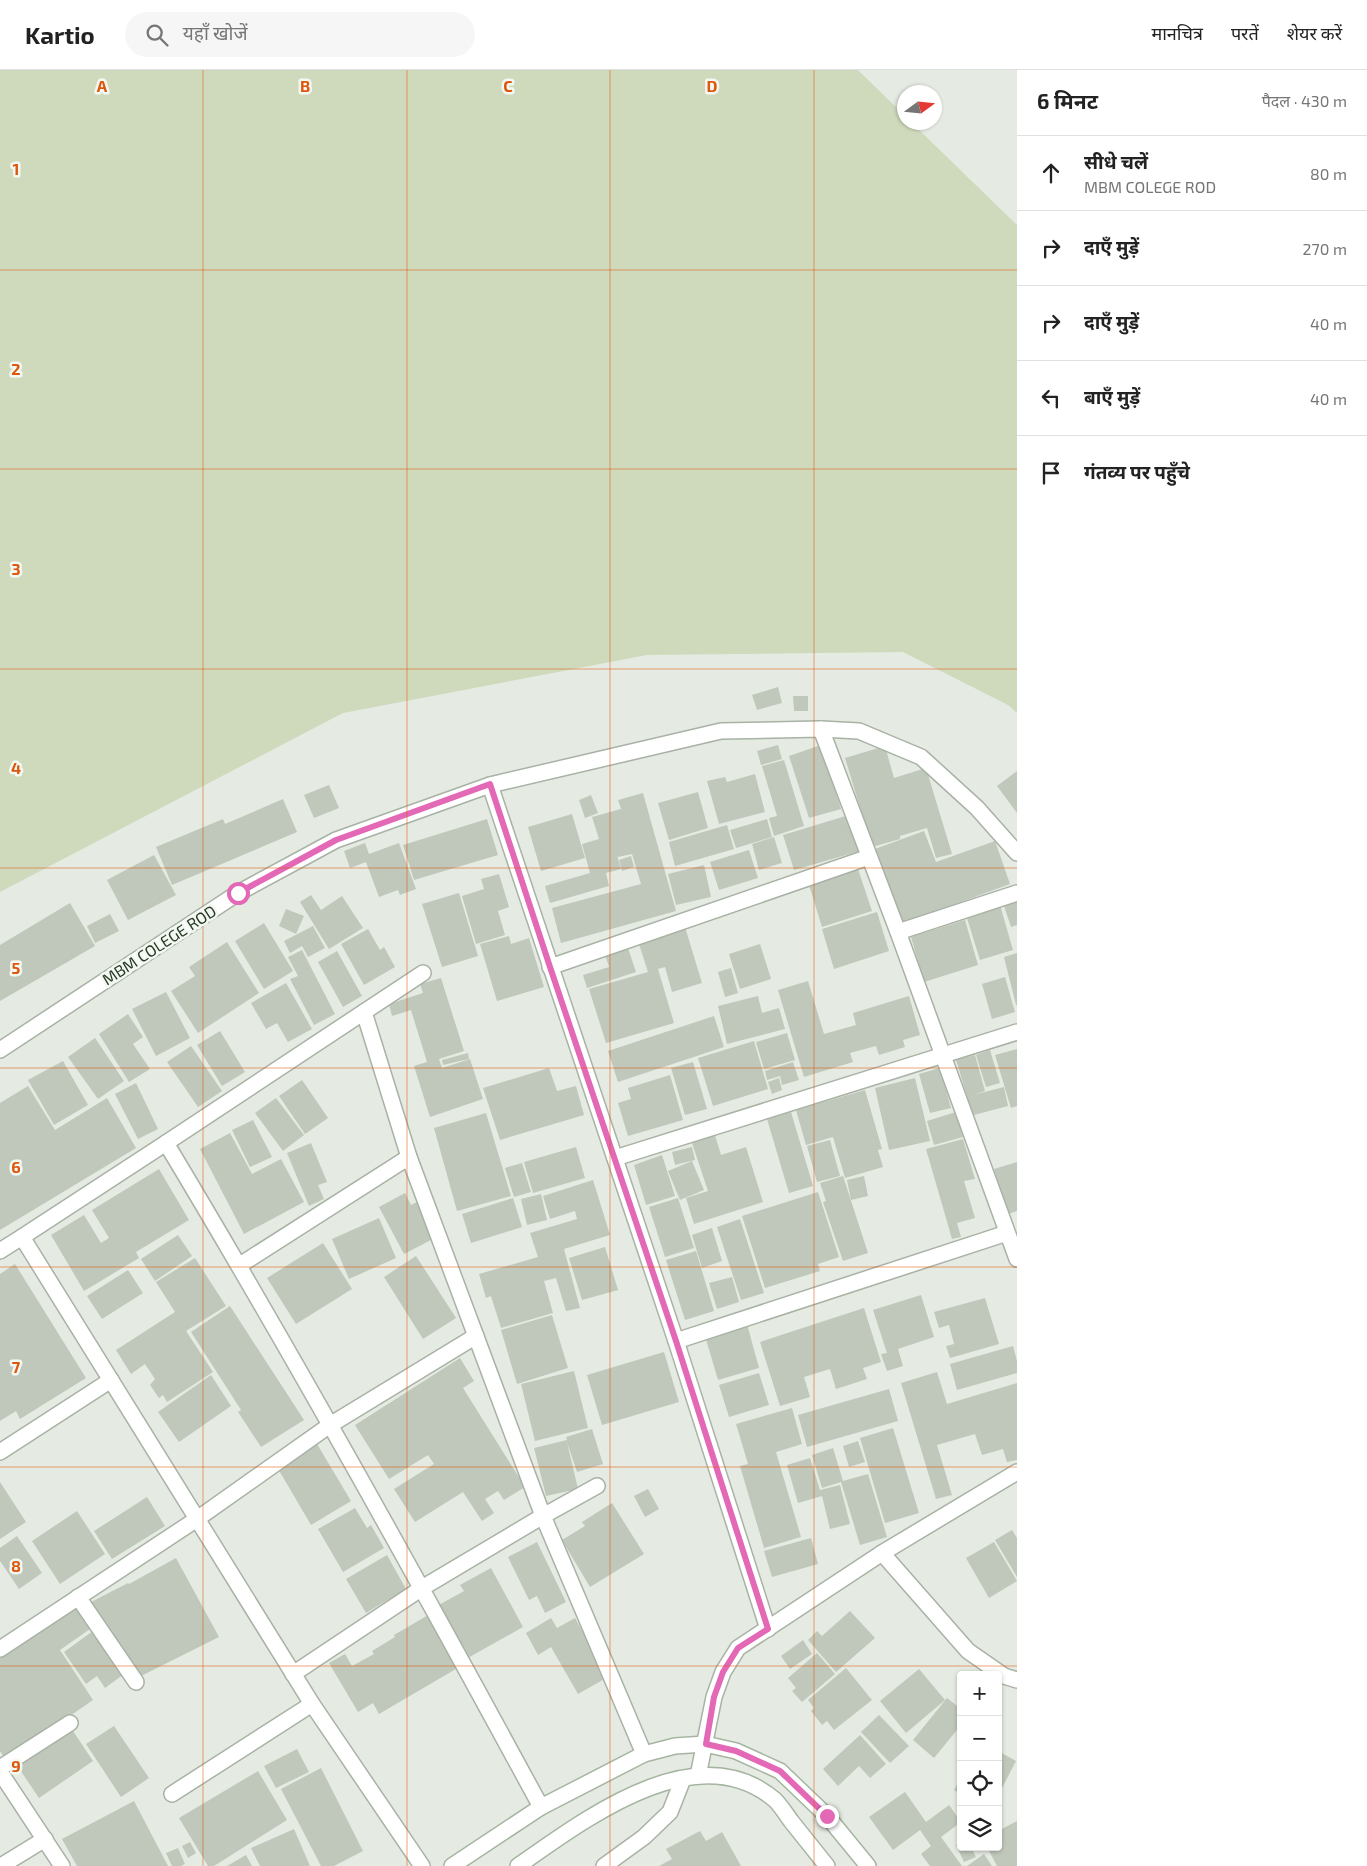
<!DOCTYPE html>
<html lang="hi">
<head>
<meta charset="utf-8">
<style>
	:root { --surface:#fff; --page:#f6f6f6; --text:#222; --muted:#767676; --line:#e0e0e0 }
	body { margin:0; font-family:"Exo 2","Noto Sans Devanagari",sans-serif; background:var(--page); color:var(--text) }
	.controls { position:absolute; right:15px; bottom:15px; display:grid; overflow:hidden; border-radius:5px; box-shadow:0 1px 4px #0004 }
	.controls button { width:45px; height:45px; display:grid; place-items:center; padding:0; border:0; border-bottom:1px solid var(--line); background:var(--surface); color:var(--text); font:25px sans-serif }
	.compass { position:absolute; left:897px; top:15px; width:45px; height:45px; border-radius:50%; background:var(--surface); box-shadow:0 1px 4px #0004; rotate:75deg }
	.stop { position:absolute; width:15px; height:15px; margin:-11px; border:4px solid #e368b6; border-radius:50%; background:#fff }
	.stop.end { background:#e368b6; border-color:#fff; box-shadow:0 1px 5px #0008 }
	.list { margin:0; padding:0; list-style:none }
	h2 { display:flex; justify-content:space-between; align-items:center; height:65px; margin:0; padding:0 20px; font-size:21px }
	h2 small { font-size:16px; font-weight:400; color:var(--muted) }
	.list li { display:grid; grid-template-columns:32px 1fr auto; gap:15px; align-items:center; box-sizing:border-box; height:75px; padding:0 20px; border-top:1px solid var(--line) }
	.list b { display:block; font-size:19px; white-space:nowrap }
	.list p { margin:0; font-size:16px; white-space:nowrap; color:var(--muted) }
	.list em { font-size:16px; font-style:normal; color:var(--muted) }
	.icon { flex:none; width:28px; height:28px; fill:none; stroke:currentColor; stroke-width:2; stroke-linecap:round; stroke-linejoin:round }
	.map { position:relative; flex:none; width:1017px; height:1796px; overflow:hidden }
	header { display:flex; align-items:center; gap:30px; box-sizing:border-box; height:70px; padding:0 25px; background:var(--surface); border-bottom:1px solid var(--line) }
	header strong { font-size:24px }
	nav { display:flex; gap:28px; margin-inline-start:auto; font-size:18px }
	.search { width:350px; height:45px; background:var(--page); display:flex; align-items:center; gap:12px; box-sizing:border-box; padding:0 18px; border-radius:28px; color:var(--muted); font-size:19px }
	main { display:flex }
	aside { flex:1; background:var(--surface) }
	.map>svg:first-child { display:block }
	.green { fill:#cfdabd }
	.building { fill:#bfc8bb }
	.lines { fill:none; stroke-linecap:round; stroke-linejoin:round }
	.street-casing { stroke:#a8b2a5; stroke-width:18 }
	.secondary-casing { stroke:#a6b5a2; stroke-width:18 }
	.street { stroke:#fff; stroke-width:15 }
	.secondary { stroke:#fff; stroke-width:15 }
	.route { stroke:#e368b6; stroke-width:6 }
	.grid { fill:none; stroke:#de570d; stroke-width:1; stroke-opacity:0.55 }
	.labels { text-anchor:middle; stroke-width:5; stroke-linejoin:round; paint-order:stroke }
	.street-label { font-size:16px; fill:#273a24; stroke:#f4f8f2 }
	.grid-label { font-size:16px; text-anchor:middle; font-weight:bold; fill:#de570d; stroke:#f4f8f2; stroke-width:5; stroke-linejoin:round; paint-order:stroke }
</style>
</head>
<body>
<header>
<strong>Kartio</strong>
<div class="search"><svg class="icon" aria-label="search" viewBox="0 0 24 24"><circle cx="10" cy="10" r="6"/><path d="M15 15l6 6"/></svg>यहाँ खोजें</div>
<nav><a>मानचित्र</a><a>परतें</a><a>शेयर करें</a></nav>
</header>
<main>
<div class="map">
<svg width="1017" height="1796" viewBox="0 0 1017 1796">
	<rect width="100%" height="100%" fill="#e5ebe2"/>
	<polygon class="green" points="0,0 858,0 904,45 904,52 912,53 1017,155 1017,643 1008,635 903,582 647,585 343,643 0,822"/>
	<g class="building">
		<polygon points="778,617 782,633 757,640 752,625"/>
		<polygon points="793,626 808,626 808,641 794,641"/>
		<polygon points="778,675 782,689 761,695 757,681"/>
		<polygon points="821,675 841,739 809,748 789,686"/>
		<polygon points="885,676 894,708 926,698 952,784 936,788 927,758 900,766 900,769 872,777 845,688"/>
		<polygon points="784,690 804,756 774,766 769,748 777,746 762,696"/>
		<polygon points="1017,701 1017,743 997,716"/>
		<polygon points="755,704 765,742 719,754 707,711 725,707 727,712"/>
		<polygon points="329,715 339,738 314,748 304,725"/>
		<polygon points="698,722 708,758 669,770 658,733"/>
		<polygon points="643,723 676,841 561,873 552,838 641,814 632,784 618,787 617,785 621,799 606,803 609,816 550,833 545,816 590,803 582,774 599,769 592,747 621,739 618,730"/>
		<polygon points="591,725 598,743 585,748 579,730"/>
		<polygon points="283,729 297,762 172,815 156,777 223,749 225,754"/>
		<polygon points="572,744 585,788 541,801 528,757"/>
		<polygon points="849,745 860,781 794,800 783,765"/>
		<polygon points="487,749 498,785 414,810 403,775"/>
		<polygon points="767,749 772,767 736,778 730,760"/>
		<polygon points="727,755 734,779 675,796 669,772"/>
		<polygon points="924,761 936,792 995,771 1010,814 901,854 875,779"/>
		<polygon points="774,767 782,793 759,800 752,774"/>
		<polygon points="365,773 369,784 399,773 416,819 400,825 398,820 379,827 366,792 350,798 344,781"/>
		<polygon points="749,780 758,808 719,820 710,792"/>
		<polygon points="154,785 176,825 128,850 107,810"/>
		<polygon points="631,786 634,797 622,801 619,790"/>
		<polygon points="704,795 711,827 676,835 668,804"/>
		<polygon points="858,799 872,841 822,857 809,815"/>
		<polygon points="499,804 509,837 498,841 505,865 476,874 462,826 484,819 481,809"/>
		<polygon points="459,823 478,886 442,897 422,834"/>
		<polygon points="311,825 321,840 342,826 363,858 329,879 300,832"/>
		<polygon points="1017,829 1017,855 1011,857 1003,833"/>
		<polygon points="70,833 95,876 0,931 0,875"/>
		<polygon points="1000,835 1013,880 980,890 966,845"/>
		<polygon points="286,839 304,846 296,864 279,856"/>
		<polygon points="877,842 889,881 834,899 822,859"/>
		<polygon points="110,844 119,861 95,873 87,856"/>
		<polygon points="965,850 978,895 924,912 911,867"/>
		<polygon points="264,853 293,901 264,919 235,871"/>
		<polygon points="313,856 325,878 308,887 302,876 290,883 284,871"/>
		<polygon points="685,857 702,913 672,922 665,897 658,899 674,953 606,973 589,919 648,902 638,871"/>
		<polygon points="368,859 380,880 384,877 395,897 364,915 341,874"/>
		<polygon points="509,866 511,874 529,868 544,917 497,931 480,874"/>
		<polygon points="227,872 259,923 198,963 171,921 195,906 189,897"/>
		<polygon points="760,874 771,909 740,919 729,884"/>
		<polygon points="627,875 636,902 587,918 583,905 609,897 604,881"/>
		<polygon points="302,880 335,944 314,955 290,909 298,906 288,887"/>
		<polygon points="337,881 362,926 343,937 318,892"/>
		<polygon points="1017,883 1017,935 1016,935 1004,887"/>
		<polygon points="731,898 738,923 725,927 718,902"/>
		<polygon points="1005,907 1015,942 992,949 982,914"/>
		<polygon points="441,908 464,981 439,989 442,998 470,989 483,1029 430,1047 414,996 427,992 411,940 392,946 389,934 423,923 420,914"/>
		<polygon points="808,911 824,964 856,955 853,943 909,926 920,965 903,970 905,977 879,985 876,976 850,983 853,992 804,1007 778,920"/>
		<polygon points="286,913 312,959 288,972 277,953 266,959 251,933"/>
		<polygon points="166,922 190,968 156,986 132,939"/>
		<polygon points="758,926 762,943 779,938 785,959 727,974 718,936"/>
		<polygon points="128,944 143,967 133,974 150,999 129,1012 99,964"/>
		<polygon points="714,946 724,977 618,1012 608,981"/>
		<polygon points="220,961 245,1002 222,1016 197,975"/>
		<polygon points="787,963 795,990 764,999 756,972"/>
		<polygon points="95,968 124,1011 98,1029 68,987"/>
		<polygon points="754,971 768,1019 713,1036 698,988"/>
		<polygon points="191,976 222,1021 198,1037 167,992"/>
		<polygon points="1017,979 1017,1036 1011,1038 995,985"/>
		<polygon points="990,980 1000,1013 986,1017 976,985"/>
		<polygon points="468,983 469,989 443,995 442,990"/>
		<polygon points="975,985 985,1021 973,1025 1004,1017 1008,1036 970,1046 967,1026 956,990"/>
		<polygon points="63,991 88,1035 54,1055 28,1010"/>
		<polygon points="693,992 707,1039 685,1045 671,998"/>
		<polygon points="793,992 799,1010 782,1015 780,1006 767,1010 765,1001"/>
		<polygon points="549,998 557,1021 576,1016 584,1045 500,1070 483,1018"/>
		<polygon points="940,998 951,1038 930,1043 919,1004"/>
		<polygon points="670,1005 683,1050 628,1066 618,1033 631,1029 628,1018"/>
		<polygon points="779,1008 782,1020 772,1024 768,1012"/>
		<polygon points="915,1008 930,1071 889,1080 875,1018"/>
		<polygon points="302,1010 328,1048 305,1064 279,1026"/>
		<polygon points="136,1013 158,1059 138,1069 115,1024"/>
		<polygon points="28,1016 55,1060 107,1028 136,1078 0,1160 0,1033"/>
		<polygon points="865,1020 882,1079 878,1080 883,1097 845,1108 833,1067 806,1075 796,1040"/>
		<polygon points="276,1028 304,1065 283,1081 255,1043"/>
		<polygon points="791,1042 813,1116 789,1123 767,1049"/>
		<polygon points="956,1042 963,1067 934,1075 927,1051"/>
		<polygon points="486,1043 511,1126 457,1141 434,1058"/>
		<polygon points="253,1050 272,1087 250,1097 232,1060"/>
		<polygon points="230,1063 252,1104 281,1089 304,1132 244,1164 200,1079"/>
		<polygon points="715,1065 721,1085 746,1077 763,1132 694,1154 686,1128 708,1121 692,1073"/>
		<polygon points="963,1069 975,1109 964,1111 975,1148 957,1153 961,1167 952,1169 926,1079"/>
		<polygon points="830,1070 840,1106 817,1112 807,1076"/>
		<polygon points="311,1073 327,1112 318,1115 324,1129 309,1136 287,1083"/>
		<polygon points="576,1077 585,1108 533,1123 524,1092"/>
		<polygon points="692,1077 695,1090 675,1095 672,1082"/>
		<polygon points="662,1085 675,1126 646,1135 634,1095"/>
		<polygon points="692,1091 704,1120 680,1130 668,1101"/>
		<polygon points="1017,1092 1017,1141 1008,1144 994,1099"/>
		<polygon points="522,1093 531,1122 514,1127 505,1098"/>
		<polygon points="159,1099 189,1150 136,1182 139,1188 84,1221 51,1165 84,1145 101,1173 109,1168 92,1140"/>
		<polygon points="843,1106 868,1183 843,1191 823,1132 826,1131 820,1113"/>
		<polygon points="864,1106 868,1126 851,1130 847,1110"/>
		<polygon points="593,1110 610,1165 564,1179 580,1238 566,1241 556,1208 544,1211 553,1243 501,1258 491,1226 486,1228 479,1204 538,1187 530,1163 577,1149 575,1141 550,1149 543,1126"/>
		<polygon points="818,1122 839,1187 818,1194 820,1201 765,1218 742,1146"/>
		<polygon points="405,1123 411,1135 417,1132 435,1168 404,1184 379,1137"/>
		<polygon points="541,1124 547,1150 527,1155 521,1129"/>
		<polygon points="513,1128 522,1157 471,1173 462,1144"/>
		<polygon points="678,1128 694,1178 665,1187 649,1137"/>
		<polygon points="379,1148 396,1188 349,1209 332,1169"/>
		<polygon points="740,1149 764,1223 741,1230 717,1157"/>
		<polygon points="712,1158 722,1191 702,1198 692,1165"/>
		<polygon points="178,1165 192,1186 155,1211 141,1189"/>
		<polygon points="323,1173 352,1219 296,1254 267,1208"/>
		<polygon points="605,1177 618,1220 582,1230 569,1188"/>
		<polygon points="696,1181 714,1241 685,1250 666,1190"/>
		<polygon points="416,1186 456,1248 423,1269 384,1207"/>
		<polygon points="195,1188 226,1236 186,1261 213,1302 167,1332 163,1325 159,1328 150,1315 155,1309 145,1294 131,1304 116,1280 175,1242 156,1212"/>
		<polygon points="15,1194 86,1308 20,1349 16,1341 0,1351 0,1204"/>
		<polygon points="128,1200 143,1223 102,1249 87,1226"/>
		<polygon points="732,1207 739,1232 717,1239 709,1213"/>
		<polygon points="921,1225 934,1267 898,1279 903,1296 887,1301 881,1284 887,1283 873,1240"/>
		<polygon points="985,1228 999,1274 950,1288 946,1276 954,1274 949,1255 939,1258 934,1242"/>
		<polygon points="230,1236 304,1350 261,1377 238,1342 241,1340 191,1262"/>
		<polygon points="864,1238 881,1292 863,1298 867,1309 836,1319 830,1299 804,1307 810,1327 780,1336 760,1272"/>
		<polygon points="552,1245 568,1298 517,1314 501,1260"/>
		<polygon points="747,1254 759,1298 718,1310 705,1266"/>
		<polygon points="1013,1276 1017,1291 1017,1303 957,1320 950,1294"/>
		<polygon points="664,1282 679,1332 602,1355 587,1305"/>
		<polygon points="460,1288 474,1311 463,1318 525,1417 504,1430 498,1421 485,1429 494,1443 482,1451 463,1422 415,1452 394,1419 434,1394 428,1385 389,1409 355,1355"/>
		<polygon points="574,1301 588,1358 535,1371 521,1314"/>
		<polygon points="937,1302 947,1334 1017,1313 1017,1390 1007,1392 1003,1379 982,1385 975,1364 937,1375 952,1425 936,1429 901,1313"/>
		<polygon points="759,1303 769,1335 729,1347 719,1315"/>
		<polygon points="211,1305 231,1336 179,1372 158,1342"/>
		<polygon points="889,1319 898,1351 807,1377 798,1345"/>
		<polygon points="792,1338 802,1374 776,1382 801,1467 764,1478 740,1396 748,1394 736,1354"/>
		<polygon points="893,1358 919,1443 885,1453 860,1368"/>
		<polygon points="592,1359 603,1394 577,1402 567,1372 578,1419 546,1426 534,1378 567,1370 566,1367"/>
		<polygon points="858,1371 865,1392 849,1397 843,1376"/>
		<polygon points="317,1374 351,1431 311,1455 277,1397"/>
		<polygon points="833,1378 843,1411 868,1404 887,1467 860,1475 841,1412 822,1418 812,1385"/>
		<polygon points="810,1388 820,1420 840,1415 850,1454 830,1459 822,1426 798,1433 787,1395"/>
		<polygon points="0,1412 26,1452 0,1469"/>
		<polygon points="648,1419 659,1439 645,1447 634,1426"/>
		<polygon points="147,1427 165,1456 112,1489 94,1461"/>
		<polygon points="612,1433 644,1484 590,1517 562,1470 585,1456 582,1452"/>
		<polygon points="355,1438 367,1458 371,1455 384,1478 343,1502 318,1459"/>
		<polygon points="77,1441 105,1484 60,1514 32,1471"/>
		<polygon points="1012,1460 1017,1468 1017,1507 995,1470"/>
		<polygon points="17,1466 42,1503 19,1519 0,1491 0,1478"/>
		<polygon points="811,1468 818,1494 772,1507 764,1481"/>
		<polygon points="537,1472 566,1532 545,1543 537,1526 529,1530 508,1487"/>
		<polygon points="994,1472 1017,1511 989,1528 966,1488"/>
		<polygon points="387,1485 406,1519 366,1543 346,1509"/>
		<polygon points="176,1488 219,1567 137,1608 89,1533 128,1513 129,1514"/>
		<polygon points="491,1498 523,1557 466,1589 437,1536 464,1521 460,1515"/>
		<polygon points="74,1535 90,1559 60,1580 93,1630 6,1690 0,1681 0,1586"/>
		<polygon points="850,1541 875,1568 836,1602 808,1570 817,1561 822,1566"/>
		<polygon points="430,1544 461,1596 379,1644 373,1633 358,1642 329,1593 345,1584 352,1596 374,1584 372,1581 395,1567 394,1565"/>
		<polygon points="551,1548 557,1558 575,1548 608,1607 578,1624 551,1577 538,1585 526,1563"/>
		<polygon points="93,1561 124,1604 105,1618 97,1606 86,1614 64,1582"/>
		<polygon points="803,1570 812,1584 790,1599 781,1586"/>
		<polygon points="817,1583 835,1604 802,1632 792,1621 796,1618 788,1608"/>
		<polygon points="846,1598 872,1630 834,1660 827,1651 822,1655 811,1641 814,1638 808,1630"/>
		<polygon points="919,1599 945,1630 906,1663 880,1631"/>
		<polygon points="947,1628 961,1639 961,1655 934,1688 913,1670"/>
		<polygon points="879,1645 909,1676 890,1693 861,1662"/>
		<polygon points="114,1656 149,1708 121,1727 86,1674"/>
		<polygon points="71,1658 93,1691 39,1728 16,1694"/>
		<polygon points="860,1665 886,1694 870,1708 859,1696 838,1716 823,1699"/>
		<polygon points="297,1679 309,1702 276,1718 264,1696"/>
		<polygon points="998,1681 1016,1691 998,1726"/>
		<polygon points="321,1698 363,1781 334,1796 321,1796 281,1719"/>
		<polygon points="258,1701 287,1750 214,1796 208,1796 179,1748"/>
		<polygon points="961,1708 961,1724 954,1720"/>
		<polygon points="905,1722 926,1752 949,1735 961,1752 941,1767 962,1796 930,1796 921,1784 931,1776 920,1760 893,1780 869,1747"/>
		<polygon points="134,1731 168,1796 77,1796 62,1769"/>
		<polygon points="1017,1751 1017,1796 997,1796 987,1777 998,1777 998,1761"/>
		<polygon points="294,1759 310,1796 260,1796 251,1778"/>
		<polygon points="700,1761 706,1771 722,1762 741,1796 659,1796 672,1789 666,1779"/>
		<polygon points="190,1772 196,1783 188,1788 182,1776"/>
		<polygon points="961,1773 961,1777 971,1777 976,1787 964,1792 956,1775"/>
		<polygon points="178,1778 185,1794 181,1796 172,1796 166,1783"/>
		<polygon points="984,1784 992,1796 967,1796"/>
		<polygon points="246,1785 252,1796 227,1796"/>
	</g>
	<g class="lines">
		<defs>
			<g id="street">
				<polyline points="821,659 898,862 1017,1189"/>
				<polyline points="490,715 676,1271 768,1559"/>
				<polyline points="898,862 1017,823"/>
				<polyline points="550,897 869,787"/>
				<polyline points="364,942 423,903"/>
				<polyline points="0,980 238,823 336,770 490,715 721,661 821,659 859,661 921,687 977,738 1017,783"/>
				<polyline points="615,1088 1017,962"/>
				<polyline points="22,1167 166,1073"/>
				<polyline points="0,1181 22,1167 312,1634 422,1796"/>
				<polyline points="240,1195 409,1087"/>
				<polyline points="676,1271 1007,1163"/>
				<polyline points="0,1382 111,1310"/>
				<polyline points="882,1483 968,1581 1004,1606 1017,1610"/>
				<polyline points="78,1527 136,1612"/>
				<polyline points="0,1579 197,1449 330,1355 476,1266"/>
				<polyline points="293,1604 422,1518 543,1446 597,1416"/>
				<polyline points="0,1698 70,1653"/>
				<polyline points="0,1702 62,1796"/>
				<polyline points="698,1706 714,1627 723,1602 738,1578 882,1483 1017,1402"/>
				<polyline points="172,1724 312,1634"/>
				<path d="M541 1737C420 1514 297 1291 166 1073L364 942 409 1087 543 1446 644 1684"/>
				<polyline points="1,1796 45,1769"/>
				<polyline points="604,1796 644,1767 670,1742 683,1709"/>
			</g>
			<g id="secondary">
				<polyline points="452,1796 541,1737 644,1684 675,1676 705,1674 736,1681 780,1701 827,1746 868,1796"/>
				<path d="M518 1796C584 1750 697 1663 775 1730 781 1736 786 1744 791 1751 803 1766 815 1781 827 1796"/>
			</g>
		</defs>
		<use href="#street" class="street-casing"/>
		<use href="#secondary" class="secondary-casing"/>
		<use href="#street" class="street"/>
		<use href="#secondary" class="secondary"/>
	</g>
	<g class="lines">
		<polyline class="route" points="238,823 336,770 490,714 550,897 676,1271 768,1559 738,1578 723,1602 714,1627 706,1674 736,1681 780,1701 827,1746"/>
	</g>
	<path class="grid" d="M203 0V1796M407 0V1796M610 0V1796M814 0V1796M0 200H1017M0 399H1017M0 599H1017M0 798H1017M0 998H1017M0 1197H1017M0 1397H1017M0 1596H1017"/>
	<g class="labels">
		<g class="street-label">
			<text transform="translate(159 875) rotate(-33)" y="6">MBM COLEGE ROD</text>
		</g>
	</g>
	<g class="grid-label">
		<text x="102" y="22">A</text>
		<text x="305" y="22">B</text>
		<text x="508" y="22">C</text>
		<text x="712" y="22">D</text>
		<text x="16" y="105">1</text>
		<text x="16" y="305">2</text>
		<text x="16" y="505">3</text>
		<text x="16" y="704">4</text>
		<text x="16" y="904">5</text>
		<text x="16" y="1103">6</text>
		<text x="16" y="1303">7</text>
		<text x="16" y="1502">8</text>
		<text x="16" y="1702">9</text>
	</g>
</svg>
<div class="controls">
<button>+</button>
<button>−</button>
<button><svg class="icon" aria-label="locate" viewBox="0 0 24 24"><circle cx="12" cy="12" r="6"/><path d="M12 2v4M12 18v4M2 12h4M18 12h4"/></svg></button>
<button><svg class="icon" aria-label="layers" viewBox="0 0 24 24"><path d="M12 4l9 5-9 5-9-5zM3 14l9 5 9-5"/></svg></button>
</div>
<svg class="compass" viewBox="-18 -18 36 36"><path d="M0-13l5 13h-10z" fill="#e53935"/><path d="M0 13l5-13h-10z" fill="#767676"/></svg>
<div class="stop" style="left:238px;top:823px"></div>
<div class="stop end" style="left:827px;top:1746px"></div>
</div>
<aside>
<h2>6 मिनट<small>पैदल · 430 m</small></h2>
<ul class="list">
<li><svg class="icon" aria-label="ahead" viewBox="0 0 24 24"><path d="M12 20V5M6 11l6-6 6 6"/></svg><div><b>सीधे चलें</b><p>MBM COLEGE ROD</p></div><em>80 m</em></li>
<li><svg class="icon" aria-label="right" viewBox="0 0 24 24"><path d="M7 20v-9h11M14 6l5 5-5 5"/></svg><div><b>दाएँ मुड़ें</b></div><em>270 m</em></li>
<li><svg class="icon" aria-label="right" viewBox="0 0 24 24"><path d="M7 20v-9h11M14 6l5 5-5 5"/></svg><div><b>दाएँ मुड़ें</b></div><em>40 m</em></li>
<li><svg class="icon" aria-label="left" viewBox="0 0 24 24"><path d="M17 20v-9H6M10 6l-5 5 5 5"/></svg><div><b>बाएँ मुड़ें</b></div><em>40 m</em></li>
<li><svg class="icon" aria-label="arrive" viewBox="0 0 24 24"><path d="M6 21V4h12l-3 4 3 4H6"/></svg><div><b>गंतव्य पर पहुँचे</b></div></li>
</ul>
</aside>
</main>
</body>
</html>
